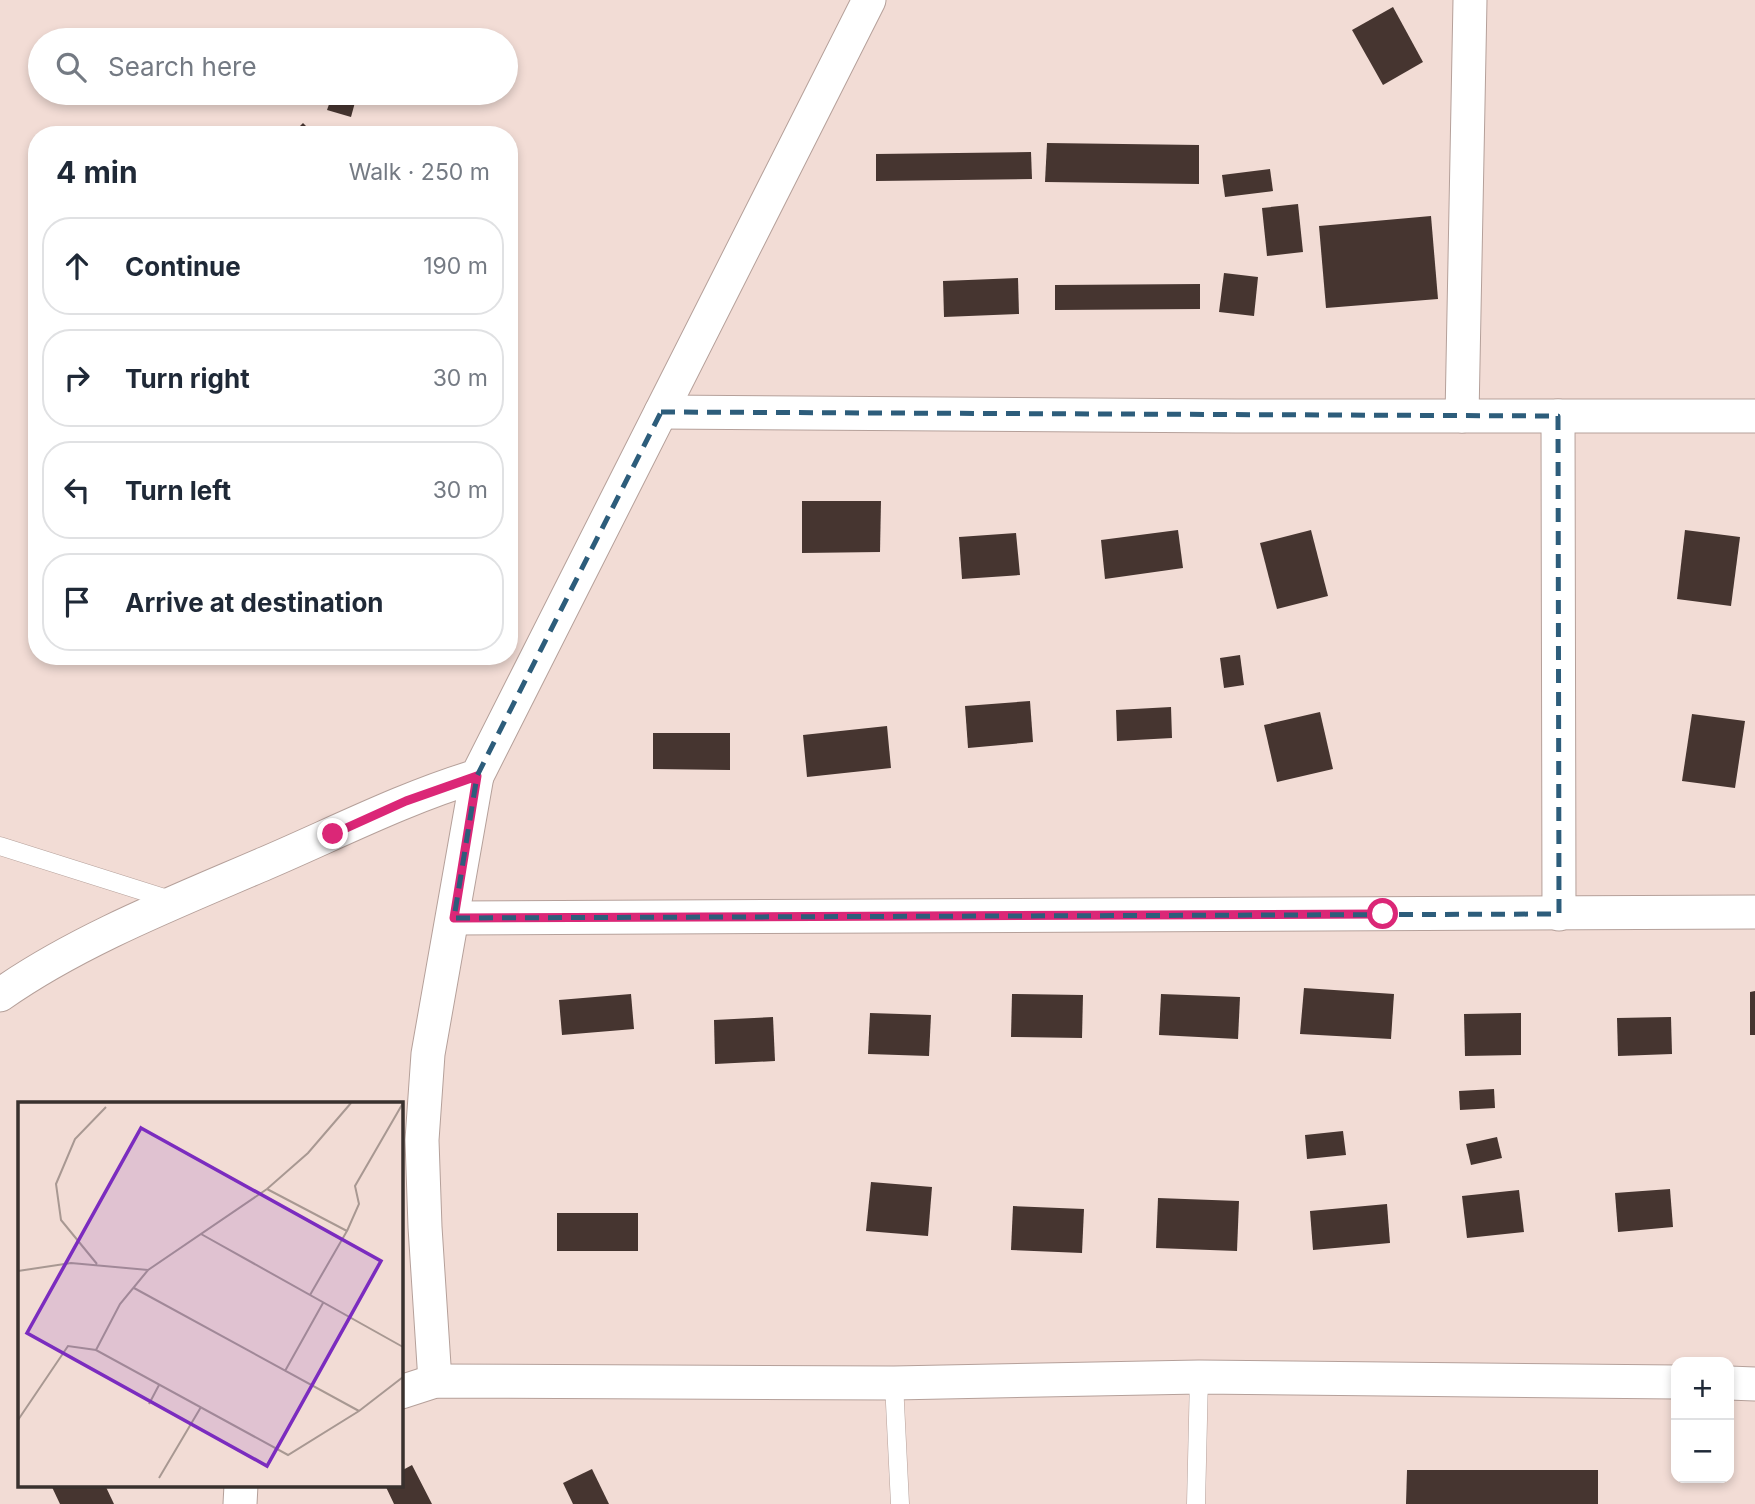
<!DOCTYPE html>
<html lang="en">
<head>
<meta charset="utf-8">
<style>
	:root { --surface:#fff; --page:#f6f6f7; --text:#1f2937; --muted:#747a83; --line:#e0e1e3 }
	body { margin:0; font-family:Inter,sans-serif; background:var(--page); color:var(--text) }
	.controls { position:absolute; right:21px; bottom:21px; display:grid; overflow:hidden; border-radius:14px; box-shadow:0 4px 10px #0003 }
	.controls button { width:63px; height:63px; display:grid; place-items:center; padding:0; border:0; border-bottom:2px solid var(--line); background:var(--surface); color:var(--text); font:35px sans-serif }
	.stop { position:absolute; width:21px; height:21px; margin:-16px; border:5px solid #db2777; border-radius:50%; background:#fff }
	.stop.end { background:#db2777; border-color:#fff; box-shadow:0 2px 7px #0008 }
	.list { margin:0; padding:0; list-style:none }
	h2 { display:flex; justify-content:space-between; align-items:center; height:91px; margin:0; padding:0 28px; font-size:30px }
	h2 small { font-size:23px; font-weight:400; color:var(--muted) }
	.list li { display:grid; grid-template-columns:46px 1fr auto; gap:21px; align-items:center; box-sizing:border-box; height:98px; margin:0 14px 14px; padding:0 14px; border:2px solid var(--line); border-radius:28px }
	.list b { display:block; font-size:26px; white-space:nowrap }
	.list em { font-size:23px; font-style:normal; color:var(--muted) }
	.icon { flex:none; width:38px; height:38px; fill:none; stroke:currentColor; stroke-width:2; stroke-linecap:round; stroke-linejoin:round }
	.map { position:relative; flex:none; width:1755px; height:1504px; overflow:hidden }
	.search { position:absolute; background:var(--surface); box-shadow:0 4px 10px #0003; left:28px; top:28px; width:490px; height:77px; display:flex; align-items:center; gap:18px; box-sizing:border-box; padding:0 24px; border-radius:38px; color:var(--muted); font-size:26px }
	.panel { position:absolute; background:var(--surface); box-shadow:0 4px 10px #0003; left:28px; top:126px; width:490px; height:539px; border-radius:28px }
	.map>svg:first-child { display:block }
	.building { fill:#463530 }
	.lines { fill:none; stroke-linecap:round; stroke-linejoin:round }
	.service-casing { stroke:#b5a09a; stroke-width:19 }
	.minor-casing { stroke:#b5a09a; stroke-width:35 }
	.service { stroke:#fff; stroke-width:18 }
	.minor { stroke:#fff; stroke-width:33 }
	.route { stroke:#db2777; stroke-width:9 }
	.marked { fill:none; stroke:#2d5d7b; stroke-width:5; stroke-dasharray:14 9; stroke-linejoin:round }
	.inset-road { fill:none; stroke:#a89892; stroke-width:2 }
	.view { fill:#7b2cbf; fill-opacity:0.15; stroke:#7b2cbf; stroke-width:3.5 }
	.inset-edge { fill:none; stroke:#39312e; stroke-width:3.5 }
</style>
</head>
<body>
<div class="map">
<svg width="1755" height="1504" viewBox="0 0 1755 1504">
	<rect width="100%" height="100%" fill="#f2dcd5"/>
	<g class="building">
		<polygon points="1393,7 1423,62 1383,85 1352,30"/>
		<polygon points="333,93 357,95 351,117 327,110"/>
		<polygon points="303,123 315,135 291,135"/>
		<polygon points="1047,143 1199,145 1199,184 1045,182"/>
		<polygon points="1031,152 1032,179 876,181 876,154"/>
		<polygon points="1270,169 1273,191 1225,197 1222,175"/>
		<polygon points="1298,204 1303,252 1267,256 1262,208"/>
		<polygon points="1431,216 1438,299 1326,308 1319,226"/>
		<polygon points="1224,273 1258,277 1254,316 1219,312"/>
		<polygon points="1018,278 1019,314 944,317 943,281"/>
		<polygon points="1200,284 1200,309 1055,310 1055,285"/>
		<polygon points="802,501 881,501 880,552 802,553"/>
		<polygon points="1178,530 1183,568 1105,579 1101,540"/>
		<polygon points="1311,530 1328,596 1277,609 1260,543"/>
		<polygon points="1685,530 1740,537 1731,606 1677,599"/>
		<polygon points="1016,533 1020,575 962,579 959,537"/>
		<polygon points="1240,655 1244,685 1224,688 1220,658"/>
		<polygon points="1030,701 1033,742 968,748 965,706"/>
		<polygon points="1171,707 1172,738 1117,741 1116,710"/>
		<polygon points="1320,712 1333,769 1277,782 1264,725"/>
		<polygon points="1692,714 1745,721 1735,788 1682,781"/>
		<polygon points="887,726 891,768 807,777 803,735"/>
		<polygon points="653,733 730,733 730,770 653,769"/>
		<polygon points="1304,988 1394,994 1391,1039 1300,1034"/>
		<polygon points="1755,991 1755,1035 1750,1035 1750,992"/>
		<polygon points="631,994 634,1029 562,1035 559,1000"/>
		<polygon points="1012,994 1083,995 1082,1038 1011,1037"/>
		<polygon points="1161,994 1240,997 1238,1039 1159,1035"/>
		<polygon points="870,1013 931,1015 929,1056 868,1054"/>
		<polygon points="1521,1013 1521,1055 1465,1056 1464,1014"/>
		<polygon points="773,1017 775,1061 715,1064 714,1020"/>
		<polygon points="1671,1017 1672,1054 1618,1056 1617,1018"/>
		<polygon points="1494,1089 1495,1108 1460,1110 1459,1091"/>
		<polygon points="1343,1131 1346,1155 1307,1159 1305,1135"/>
		<polygon points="1497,1137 1502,1158 1471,1165 1466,1144"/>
		<polygon points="871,1182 932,1187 928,1236 866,1231"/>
		<polygon points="1670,1189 1673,1227 1618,1232 1615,1193"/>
		<polygon points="1519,1190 1524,1232 1467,1238 1462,1196"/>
		<polygon points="1158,1198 1239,1201 1237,1251 1156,1248"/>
		<polygon points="1387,1204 1390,1243 1313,1250 1310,1211"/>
		<polygon points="1013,1206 1084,1209 1082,1253 1011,1250"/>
		<rect x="557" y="1213" width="81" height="38"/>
		<polygon points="412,1465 432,1504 394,1504 385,1485 401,1485 401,1471"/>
		<polygon points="592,1469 609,1504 573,1504 563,1483"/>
		<polygon points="1407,1470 1598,1470 1598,1504 1406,1504"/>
		<polygon points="51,1485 105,1485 114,1504 60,1504"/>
	</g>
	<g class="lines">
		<defs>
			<g id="service">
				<polyline points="0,846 174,901"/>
				<polyline points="894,1383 900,1504"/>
				<polyline points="1196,1504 1199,1377"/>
			</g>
			<g id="minor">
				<polyline points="661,412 1236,416 1755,416"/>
				<polyline points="1462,416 1470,0"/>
				<polyline points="1558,416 1559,914"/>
				<polyline points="454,918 1755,912"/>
				<path d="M0 995C78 940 178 901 266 863 336 833 404 798 477 776L869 0"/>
				<polyline points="435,1381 425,1227 422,1140 428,1054 477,776"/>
				<polyline points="1729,1383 1755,1384"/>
				<polyline points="401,1392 435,1381 894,1383 1199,1377 1676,1382"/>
				<polyline points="240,1504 241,1485"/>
			</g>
		</defs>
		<use href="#service" class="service-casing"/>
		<use href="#minor" class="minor-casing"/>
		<use href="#service" class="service"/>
		<use href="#minor" class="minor"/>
	</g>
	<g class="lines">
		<polyline class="route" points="333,834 406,801 477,776 454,918 1383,914"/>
	</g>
	<path class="marked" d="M661 412 1558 416 1559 914 454 918 477 776Z"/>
	<g transform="translate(18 1102)">
		<rect width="385" height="385" fill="#f2dcd5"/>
		<path class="inset-road" d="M249 87 329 129 292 193M329 129 341 102 337 84 385 1M183 132 385 245M79 162 43 118 38 82 57 37 88 5M0 169 53 161 130 168 249 87 290 51 333 1M116 186 341 309M78 248 102 202 130 168M267 269 305 201M131 302 141 283M0 318 50 244 78 248 270 353 341 309 385 275M141 376 183 305"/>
		<path class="view" d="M123 26 363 159 249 364 9 231Z"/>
		<rect width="385" height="385" class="inset-edge"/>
	</g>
</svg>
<div class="controls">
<button>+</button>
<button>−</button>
</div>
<div class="stop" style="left:1383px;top:914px"></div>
<div class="stop end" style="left:333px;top:834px"></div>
<div class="search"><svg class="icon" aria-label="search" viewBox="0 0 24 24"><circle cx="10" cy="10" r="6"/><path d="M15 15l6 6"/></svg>Search here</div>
<section class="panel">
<h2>4 min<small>Walk · 250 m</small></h2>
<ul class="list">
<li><svg class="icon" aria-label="ahead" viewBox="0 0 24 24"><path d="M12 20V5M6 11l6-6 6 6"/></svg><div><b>Continue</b></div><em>190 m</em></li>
<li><svg class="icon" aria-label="right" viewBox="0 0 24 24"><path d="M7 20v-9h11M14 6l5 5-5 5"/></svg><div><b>Turn right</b></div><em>30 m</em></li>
<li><svg class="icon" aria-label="left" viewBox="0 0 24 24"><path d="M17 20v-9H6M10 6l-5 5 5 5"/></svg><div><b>Turn left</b></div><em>30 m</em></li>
<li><svg class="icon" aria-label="arrive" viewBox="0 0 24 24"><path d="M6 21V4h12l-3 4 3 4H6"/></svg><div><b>Arrive at destination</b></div></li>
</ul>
</section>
</div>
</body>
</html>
